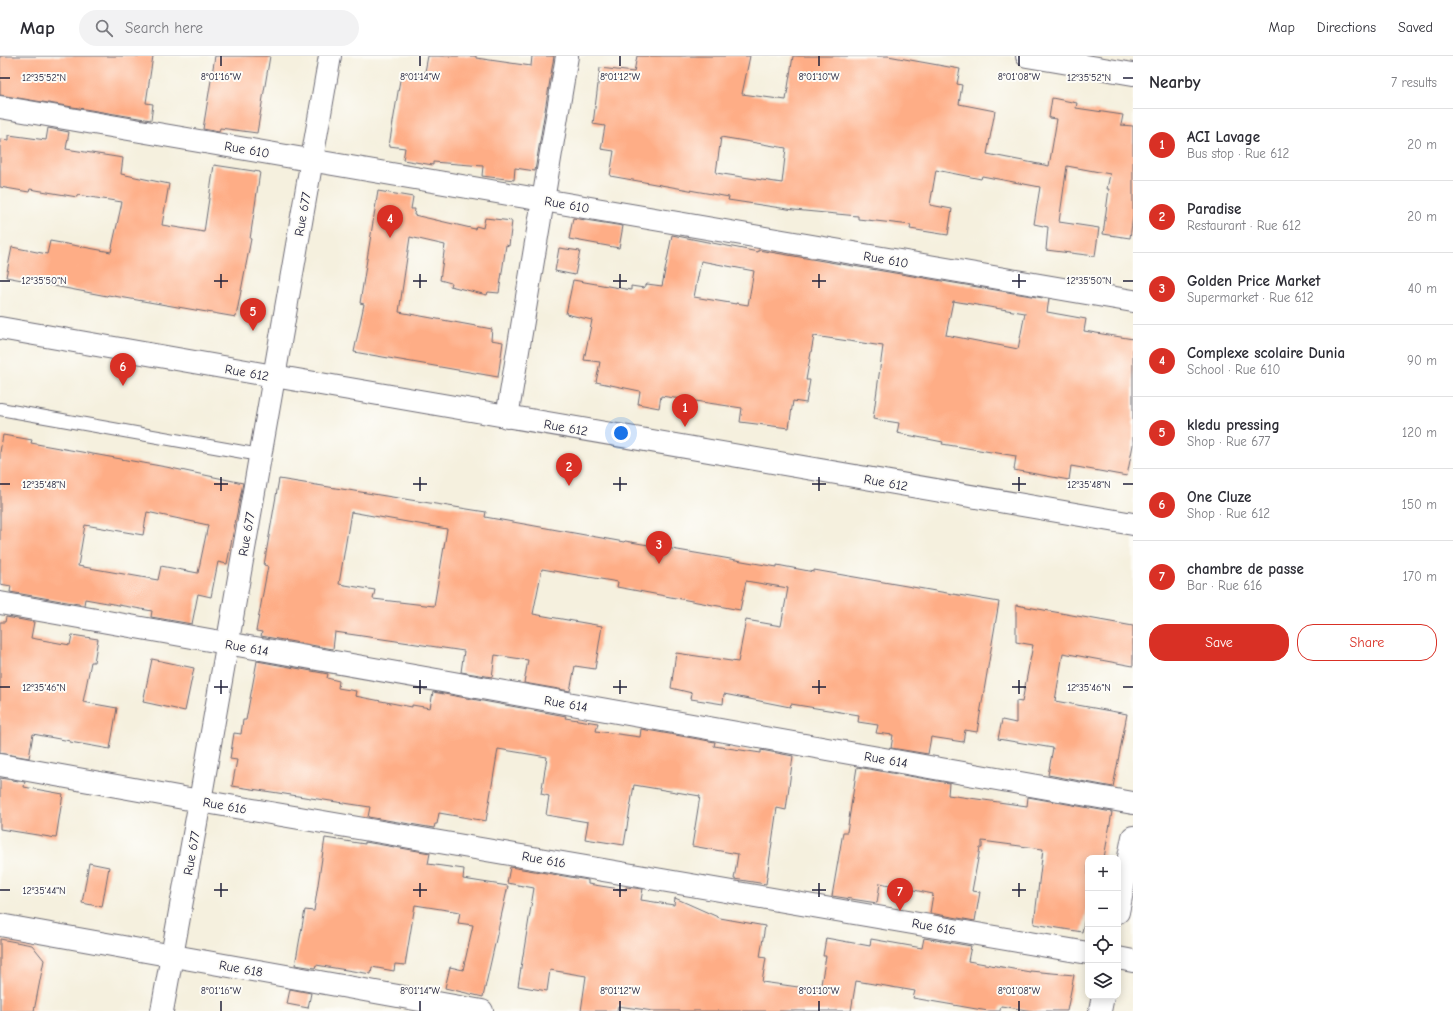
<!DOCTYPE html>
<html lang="en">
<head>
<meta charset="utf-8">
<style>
	:root { --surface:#fff; --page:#f2f2f3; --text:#2b2b33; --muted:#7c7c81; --line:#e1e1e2; --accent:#d93025 }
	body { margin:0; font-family:"Comic Neue",sans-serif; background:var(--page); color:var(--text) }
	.controls { position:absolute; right:12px; bottom:12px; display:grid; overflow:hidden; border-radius:8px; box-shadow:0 2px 10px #0003 }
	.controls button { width:36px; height:36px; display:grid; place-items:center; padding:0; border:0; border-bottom:1px solid var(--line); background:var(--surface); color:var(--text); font:20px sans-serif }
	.you { position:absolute; left:621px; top:377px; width:14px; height:14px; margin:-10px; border:3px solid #fff; border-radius:50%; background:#1a73e8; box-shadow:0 0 0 6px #1a73e833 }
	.badge { display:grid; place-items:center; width:26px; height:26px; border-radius:50%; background:var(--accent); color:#fff; font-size:13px; font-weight:700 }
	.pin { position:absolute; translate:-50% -33px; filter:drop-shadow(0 1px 2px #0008) }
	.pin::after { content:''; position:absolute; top:21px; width:14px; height:12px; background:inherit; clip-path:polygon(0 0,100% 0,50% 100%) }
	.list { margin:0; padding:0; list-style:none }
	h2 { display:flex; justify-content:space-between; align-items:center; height:52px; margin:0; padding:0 16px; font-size:17px }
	h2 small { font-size:13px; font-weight:400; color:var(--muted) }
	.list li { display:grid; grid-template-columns:26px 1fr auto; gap:12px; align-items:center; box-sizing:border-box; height:72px; padding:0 16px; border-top:1px solid var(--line) }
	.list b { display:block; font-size:15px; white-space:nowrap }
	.list p { margin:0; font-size:13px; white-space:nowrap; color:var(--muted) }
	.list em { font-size:13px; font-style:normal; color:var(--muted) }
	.actions { display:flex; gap:8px; padding:12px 16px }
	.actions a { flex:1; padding:9px 0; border:1px solid var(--accent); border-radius:16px; text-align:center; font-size:14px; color:var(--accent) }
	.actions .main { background:var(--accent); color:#fff }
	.icon { flex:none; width:22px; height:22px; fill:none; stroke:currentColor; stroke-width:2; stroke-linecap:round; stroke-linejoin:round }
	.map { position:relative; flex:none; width:1133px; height:955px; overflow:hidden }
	header { display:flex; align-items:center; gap:24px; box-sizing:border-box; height:56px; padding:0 20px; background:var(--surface); border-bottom:1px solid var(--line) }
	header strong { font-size:19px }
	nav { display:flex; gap:22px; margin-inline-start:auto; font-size:14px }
	.search { width:280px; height:36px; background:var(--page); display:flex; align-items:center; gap:10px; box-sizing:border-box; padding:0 14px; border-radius:22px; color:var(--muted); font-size:15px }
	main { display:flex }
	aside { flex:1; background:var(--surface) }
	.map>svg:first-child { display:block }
	.building { fill:#fead86; fill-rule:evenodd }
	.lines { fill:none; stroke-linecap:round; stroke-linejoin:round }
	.service-casing { stroke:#6c6a74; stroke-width:14 }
	.minor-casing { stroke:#6c6a74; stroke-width:24 }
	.tertiary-casing { stroke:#6c6a74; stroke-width:24 }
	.service { stroke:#fff; stroke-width:12 }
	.minor { stroke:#fff; stroke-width:22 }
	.tertiary { stroke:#fff; stroke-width:22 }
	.ticks { fill:none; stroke:#22223b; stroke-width:1.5 }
	.labels { text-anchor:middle; stroke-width:4; stroke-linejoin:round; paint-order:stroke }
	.street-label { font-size:13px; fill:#22223b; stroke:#fdfcf7 }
	.ticks-label { font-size:10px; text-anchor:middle; fill:#22223b; stroke:#fdfcf7; stroke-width:4; stroke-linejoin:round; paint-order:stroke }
</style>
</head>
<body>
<header>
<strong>Map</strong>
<div class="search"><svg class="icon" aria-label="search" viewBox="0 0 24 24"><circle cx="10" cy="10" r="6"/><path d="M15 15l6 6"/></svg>Search here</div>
<nav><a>Map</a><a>Directions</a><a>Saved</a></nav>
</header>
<main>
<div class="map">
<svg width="1133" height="955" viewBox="0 0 1133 955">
	<rect width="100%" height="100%" fill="#fdfcf7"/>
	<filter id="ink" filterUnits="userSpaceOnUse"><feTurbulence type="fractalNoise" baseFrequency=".025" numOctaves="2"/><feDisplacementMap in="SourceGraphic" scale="8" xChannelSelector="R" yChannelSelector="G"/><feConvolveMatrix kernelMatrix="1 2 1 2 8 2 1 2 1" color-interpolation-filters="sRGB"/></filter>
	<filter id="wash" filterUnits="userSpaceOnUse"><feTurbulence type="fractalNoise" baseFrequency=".012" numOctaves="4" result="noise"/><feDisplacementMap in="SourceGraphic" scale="16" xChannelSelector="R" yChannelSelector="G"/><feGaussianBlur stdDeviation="0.9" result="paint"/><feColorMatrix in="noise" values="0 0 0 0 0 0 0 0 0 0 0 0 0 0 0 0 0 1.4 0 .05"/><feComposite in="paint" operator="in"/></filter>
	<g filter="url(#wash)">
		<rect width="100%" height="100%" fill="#f5f0de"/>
		<g id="blocks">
			<g class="building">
				<polygon points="0,0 153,0 146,47 153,48 151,64 0,39"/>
				<polygon points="215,0 270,0 257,77 220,72 219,76 203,73"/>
				<polygon points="428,0 476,0 476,2 531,10 532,0 554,0 535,115 515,112 514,124 482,120 483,110 433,106 433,109 403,104 405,92 389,90 401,18 424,21"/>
				<path d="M637 0H750L742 38 786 44 793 0H888L960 13 957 28 962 29 959 48 995 55 987 98 1049 110 1057 63 1049 62 1052 42 1077 47 1076 52 1123 59 1121 69 1133 70V160L1130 182 1103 178 1109 133H1107L1110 118 1067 110 1059 166 1099 172 1095 200 1046 194 1048 171 1034 168 1040 131 982 120 981 123 936 114 930 149 952 153 948 179 910 173 911 169 858 163V160L794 154 728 144 729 141 610 120 614 95 601 93 605 70 593 68 600 12 634 16ZM721 81 786 92 782 127 716 117Z"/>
				<polygon points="48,72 69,76 66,93 123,102 121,118 169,128 162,169 204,176 214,109 260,116 250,183 251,183 236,261 108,239 107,240 6,221 12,191 47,198 50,185 111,196 122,146 77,139 77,141 30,133 29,136 0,131 0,83 9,84 9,79 46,84"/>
				<polygon points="378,135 413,141 411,153 415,153 414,159 475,173 476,170 483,172 485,162 512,165 509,190 506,189 499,237 488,236 487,239 450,230 451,227 440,224 445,189 410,181 399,256 492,273 491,284 503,286 498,321 354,296 364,248 360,247"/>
				<polygon points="573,162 623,170 619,192 569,183"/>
				<path d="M672 179 758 196V194L1049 243 1047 256 1086 263 1084 275 1133 283V389L1127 420 1071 410 1069 424 1014 414 1016 400 942 388 943 386 897 377 899 367 873 363 883 290 814 280 806 324H810L806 347 793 345 789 372 740 366 742 352 661 340 659 352 638 348 640 335 596 326 600 306 584 304 592 264 566 258 573 224 631 234V230L644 232 647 228 662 230ZM701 205 754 215 748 249 736 247V248L694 241ZM953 245 1025 257 1018 293 946 279Z"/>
				<polygon points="559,192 580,195 575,219 555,215"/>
				<path d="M3 379 32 384 31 387 166 411 243 427 227 508 218 506 211 541 198 538 192 568 151 561 152 555 85 543 84 549 10 536 11 530 0 528V396ZM147 456 208 469 198 517 161 510 158 524 78 510 85 469 143 479Z"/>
				<path d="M279 423 486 456 485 461 624 486 625 485 777 511V509L814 516V514L999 546 977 676 965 674 963 686 931 681 928 698 891 692 893 679 876 677 878 669 858 666 859 659 791 648 790 651 724 638 723 648 691 643 692 637 671 632 676 597 738 606 746 564 781 570 788 532 746 525 740 554 617 531 618 526 542 513 533 558 602 570 595 613 575 610 570 635 524 627 528 604 495 599 492 621 461 616 464 595 335 576 333 593 261 580 262 576 256 575 268 510 264 509ZM351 456 447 473 434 550 373 543 375 534 339 528Z"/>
				<polygon points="1016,549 1133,570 1133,610 1063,597 1055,645 1127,658 1113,731 1048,719 1053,692 998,683 1002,664 1016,667 1016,645 1022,646 1033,589 1016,586"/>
				<polygon points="6,561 34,566 31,582 70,589 72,579 98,583 94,606 91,606 83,646 117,652 110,693 70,686 70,685 33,678 29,702 0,697 0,566 5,566"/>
				<polygon points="152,603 194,612 185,655 143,646"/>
				<polygon points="257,605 328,618 327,622 339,625 338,632 356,635 355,640 412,651 412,649 430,652 433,636 566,660 565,662 598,667 596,675 640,681 641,673 715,686 714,690 761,697 761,694 793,700 786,754 777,752 766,828 734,823 738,798 692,790 700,740 634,729 624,789 585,783 588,766 546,759 549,740 541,738 547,701 498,693 486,765 439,757 437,768 435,768 434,772 368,761 370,751 232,730 237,704 230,703 234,677 241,678 243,664 246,664"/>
				<polygon points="857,711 949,727 948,739 1027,750 1028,741 1112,756 1104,802 1088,802 1088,848 1082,876 1034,868 1043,793 982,785 982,792 980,792 972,835 980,836 975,865 930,857 933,838 880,827 877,847 832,840 843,776 847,776"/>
				<polygon points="0,722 25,726 24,731 63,738 56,782 0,773"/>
				<polygon points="325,782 365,788 365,786 430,797 428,808 464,813 463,823 508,830 483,941 445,932 450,911 463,914 473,869 458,867 460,856 415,849 405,909 395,908 394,915 372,911 371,918 316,909 315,912 295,909 305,854 314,855"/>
				<polygon points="89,807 109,811 102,851 82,847"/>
				<polygon points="510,811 588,824 588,828 626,834 626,831 643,833 641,844 674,849 675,842 720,862 765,870 760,901 766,902 762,926 820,934 826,900 823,900 826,882 870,890 871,883 922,892 924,882 971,890 968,905 1030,916 1030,915 1074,919 1067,955 1033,955 1001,950 1000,955 988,955 913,942 915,935 856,925 851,955 653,955 618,950 617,955 581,955 586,920 550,914 547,935 518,930 534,832 507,827"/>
				<polygon points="0,883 32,889 44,904 34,955 0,955"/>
				<polygon points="290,933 311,937 308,952 287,948"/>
			</g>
		</g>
	</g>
	<g filter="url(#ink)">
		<use href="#blocks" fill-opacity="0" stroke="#6c6a74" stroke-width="1"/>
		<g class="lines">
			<defs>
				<polyline id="service" points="0,353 260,399"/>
				<g id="minor">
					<polyline points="1027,0 1133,18"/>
					<polyline points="0,51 1133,245"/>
					<polyline points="507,361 567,0"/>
					<polyline points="0,547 1133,747"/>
					<polyline points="0,709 200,745 1088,897"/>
					<polyline points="1118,856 1133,781"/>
					<polyline points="0,869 482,955"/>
					<polyline points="1118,902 1133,905"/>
					<polyline points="162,955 200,745 330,0"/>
					<polyline points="1100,955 1103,940"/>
				</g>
				<polyline id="tertiary" points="0,272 274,320 1133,468"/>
			</defs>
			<use href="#service" class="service-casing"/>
			<use href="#minor" class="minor-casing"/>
			<use href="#tertiary" class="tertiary-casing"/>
			<use href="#service" class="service"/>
			<use href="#minor" class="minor"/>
			<use href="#tertiary" class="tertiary"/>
		</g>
	</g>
	<path class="ticks" d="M221 0V10M420 0V10M620 0V10M819 0V10M1019 0V10M0 22H10M1123 22H1133M221 218V232M420 218V232M620 218V232M819 218V232M1019 218V232M0 225H10M214 225H228M413 225H427M613 225H627M812 225H826M1012 225H1026M1123 225H1133M221 421V435M420 421V435M620 421V435M819 421V435M1019 421V435M0 428H10M214 428H228M413 428H427M613 428H627M812 428H826M1012 428H1026M1123 428H1133M221 624V638M420 624V638M620 624V638M819 624V638M1019 624V638M0 631H10M214 631H228M413 631H427M613 631H627M812 631H826M1012 631H1026M1123 631H1133M221 827V841M420 827V841M620 827V841M819 827V841M1019 827V841M0 834H10M214 834H228M413 834H427M613 834H627M812 834H826M1012 834H1026M221 945V955M420 945V955M620 945V955M819 945V955M1019 945V955"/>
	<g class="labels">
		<g class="street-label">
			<text transform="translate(247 93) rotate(10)" y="5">Rue 610</text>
			<text transform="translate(567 148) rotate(10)" y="5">Rue 610</text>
			<text transform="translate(302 158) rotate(-80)" y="5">Rue 677</text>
			<text transform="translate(886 203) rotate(10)" y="5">Rue 610</text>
			<text transform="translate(247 316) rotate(10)" y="5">Rue 612</text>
			<text transform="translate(566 371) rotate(10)" y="5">Rue 612</text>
			<text transform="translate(886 426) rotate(10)" y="5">Rue 612</text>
			<text transform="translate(246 478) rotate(-80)" y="5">Rue 677</text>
			<text transform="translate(247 591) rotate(10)" y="5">Rue 614</text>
			<text transform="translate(566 647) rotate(10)" y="5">Rue 614</text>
			<text transform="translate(886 703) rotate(10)" y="5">Rue 614</text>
			<text transform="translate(225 749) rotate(10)" y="5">Rue 616</text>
			<text transform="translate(191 797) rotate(-80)" y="5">Rue 677</text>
			<text transform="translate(544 803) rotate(10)" y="5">Rue 616</text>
			<text transform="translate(934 870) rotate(10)" y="5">Rue 616</text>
			<text transform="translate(241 912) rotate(10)" y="5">Rue 618</text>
		</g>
	</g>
	<g class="ticks-label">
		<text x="221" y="24">8°01'16"W</text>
		<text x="420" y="24">8°01'14"W</text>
		<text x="620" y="24">8°01'12"W</text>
		<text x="819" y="24">8°01'10"W</text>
		<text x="1019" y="24">8°01'08"W</text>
		<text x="44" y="25">12°35'52"N</text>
		<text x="1089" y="25">12°35'52"N</text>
		<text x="44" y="228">12°35'50"N</text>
		<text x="1089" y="228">12°35'50"N</text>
		<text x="44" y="432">12°35'48"N</text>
		<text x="1089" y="432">12°35'48"N</text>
		<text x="44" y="635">12°35'46"N</text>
		<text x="1089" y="635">12°35'46"N</text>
		<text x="44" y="838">12°35'44"N</text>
		<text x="221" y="938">8°01'16"W</text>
		<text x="420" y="938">8°01'14"W</text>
		<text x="620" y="938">8°01'12"W</text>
		<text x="819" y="938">8°01'10"W</text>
		<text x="1019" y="938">8°01'08"W</text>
	</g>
</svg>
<div class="controls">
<button>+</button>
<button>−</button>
<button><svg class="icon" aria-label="locate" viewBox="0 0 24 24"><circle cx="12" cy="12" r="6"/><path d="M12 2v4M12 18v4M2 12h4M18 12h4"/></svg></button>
<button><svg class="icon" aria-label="layers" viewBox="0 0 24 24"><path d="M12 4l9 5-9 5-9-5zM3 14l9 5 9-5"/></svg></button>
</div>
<div class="you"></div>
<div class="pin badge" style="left:685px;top:371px">1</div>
<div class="pin badge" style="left:569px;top:430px">2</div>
<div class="pin badge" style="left:659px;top:508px">3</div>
<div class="pin badge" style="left:390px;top:182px">4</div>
<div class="pin badge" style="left:253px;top:275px">5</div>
<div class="pin badge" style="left:123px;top:330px">6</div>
<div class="pin badge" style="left:900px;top:855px">7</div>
</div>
<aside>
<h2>Nearby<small>7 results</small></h2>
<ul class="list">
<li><span class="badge">1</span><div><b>ACI Lavage</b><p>Bus stop · Rue 612</p></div><em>20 m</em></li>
<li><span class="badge">2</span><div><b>Paradise</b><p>Restaurant · Rue 612</p></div><em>20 m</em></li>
<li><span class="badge">3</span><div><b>Golden Price Market</b><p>Supermarket · Rue 612</p></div><em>40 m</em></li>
<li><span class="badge">4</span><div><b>Complexe scolaire Dunia</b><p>School · Rue 610</p></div><em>90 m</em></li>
<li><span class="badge">5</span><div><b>kledu pressing</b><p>Shop · Rue 677</p></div><em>120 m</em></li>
<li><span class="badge">6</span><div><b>One Cluze</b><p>Shop · Rue 612</p></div><em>150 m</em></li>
<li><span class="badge">7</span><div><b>chambre de passe</b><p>Bar · Rue 616</p></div><em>170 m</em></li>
</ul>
<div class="actions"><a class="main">Save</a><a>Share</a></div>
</aside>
</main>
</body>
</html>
